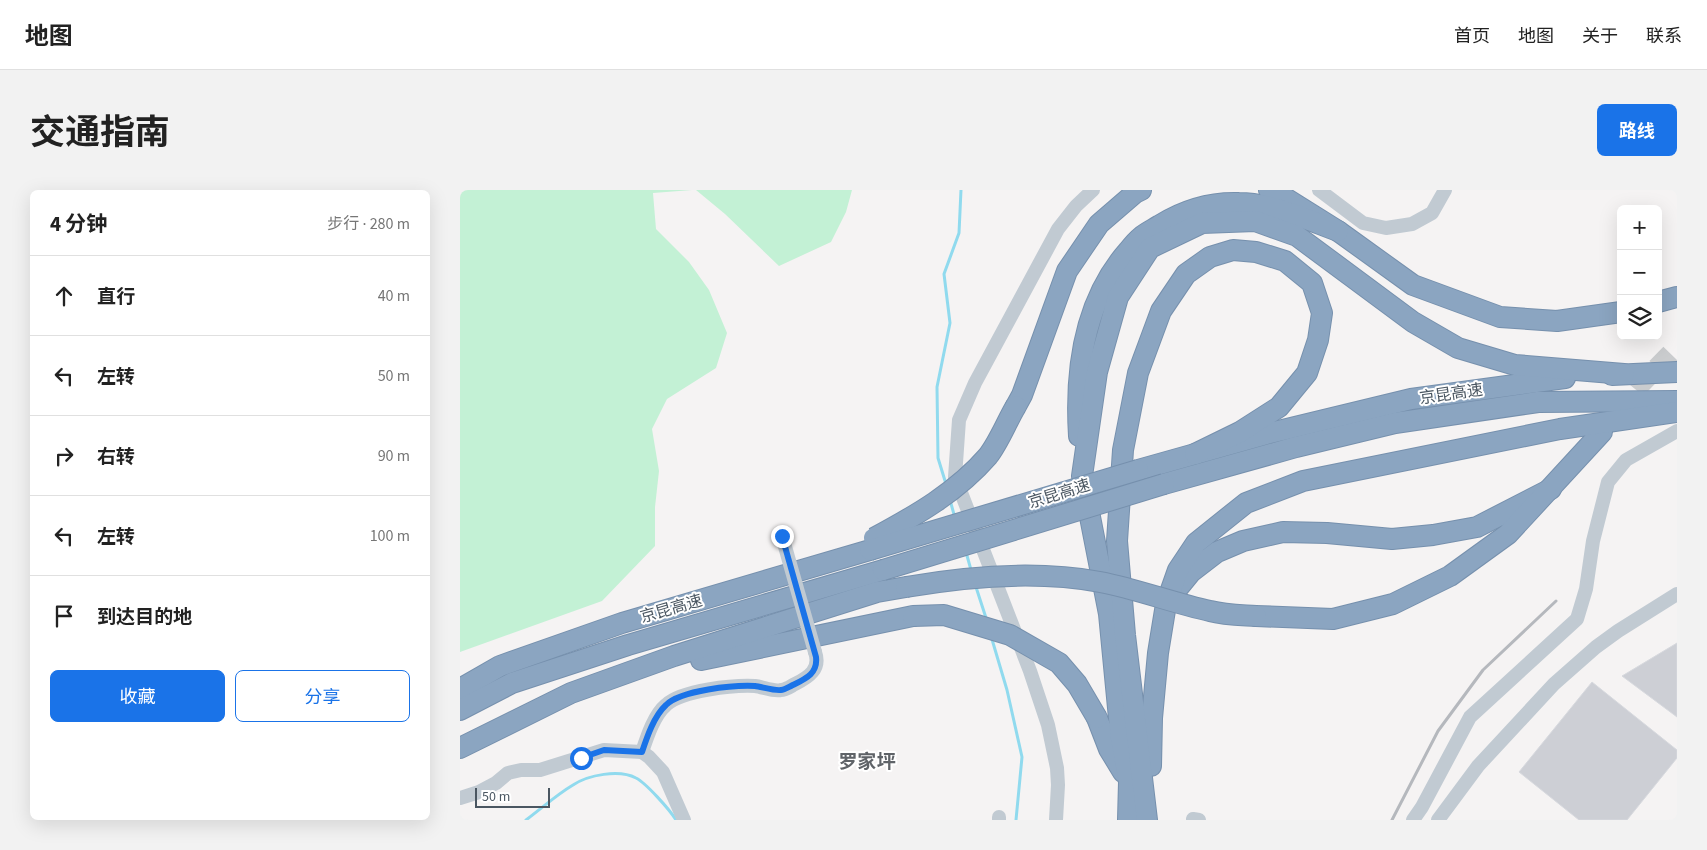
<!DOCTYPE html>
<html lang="zh">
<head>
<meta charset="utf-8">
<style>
	:root { --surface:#fff; --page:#f2f2f2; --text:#222; --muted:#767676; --line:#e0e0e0; --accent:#1a73e8 }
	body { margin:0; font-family:"Source Sans 3","Noto Sans SC",sans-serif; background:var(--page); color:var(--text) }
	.controls { position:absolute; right:15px; top:15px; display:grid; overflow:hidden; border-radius:8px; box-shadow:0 5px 20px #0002 }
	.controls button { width:45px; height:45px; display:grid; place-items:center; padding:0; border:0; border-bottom:1px solid var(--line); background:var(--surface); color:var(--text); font:25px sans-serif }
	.scale { position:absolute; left:15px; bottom:12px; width:75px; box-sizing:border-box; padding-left:5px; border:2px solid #4a5661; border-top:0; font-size:14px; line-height:18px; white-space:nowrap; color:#4a5661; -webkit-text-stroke:4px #fff; paint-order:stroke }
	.stop { position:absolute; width:15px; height:15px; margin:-11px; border:4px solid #1a73e8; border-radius:50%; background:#fff }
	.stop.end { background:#1a73e8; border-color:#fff; box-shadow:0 1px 5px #0008 }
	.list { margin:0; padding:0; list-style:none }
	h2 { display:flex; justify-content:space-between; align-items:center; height:65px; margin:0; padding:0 20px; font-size:21px }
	h2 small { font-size:16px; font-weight:400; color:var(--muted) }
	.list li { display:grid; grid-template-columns:32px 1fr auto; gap:15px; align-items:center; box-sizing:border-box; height:80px; padding:0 20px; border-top:1px solid var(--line) }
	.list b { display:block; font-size:19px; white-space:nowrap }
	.list em { font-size:16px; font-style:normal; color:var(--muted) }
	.actions { display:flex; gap:10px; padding:15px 20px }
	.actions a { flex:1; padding:11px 0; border:1px solid var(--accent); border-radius:8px; text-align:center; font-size:18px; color:var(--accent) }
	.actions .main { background:var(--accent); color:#fff }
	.icon { flex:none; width:28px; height:28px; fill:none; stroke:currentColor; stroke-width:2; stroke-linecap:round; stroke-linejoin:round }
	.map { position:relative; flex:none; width:1217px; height:630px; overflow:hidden; border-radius:8px }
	header { display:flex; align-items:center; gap:30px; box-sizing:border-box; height:70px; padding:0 25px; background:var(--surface); border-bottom:1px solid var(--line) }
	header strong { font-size:24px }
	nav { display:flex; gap:28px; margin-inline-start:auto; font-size:18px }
	.intro { display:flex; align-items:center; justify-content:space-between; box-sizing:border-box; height:120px; padding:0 30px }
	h1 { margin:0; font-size:35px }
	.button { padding:12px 22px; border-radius:8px; background:var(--accent); color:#fff; font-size:18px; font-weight:700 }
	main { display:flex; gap:30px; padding:0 30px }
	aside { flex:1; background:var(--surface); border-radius:8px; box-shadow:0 5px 20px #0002 }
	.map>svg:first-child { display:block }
	.green { fill:#c3f1d5 }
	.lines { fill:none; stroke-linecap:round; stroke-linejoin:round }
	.stream { stroke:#90daee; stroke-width:3 }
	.building { fill:#cdcfd5; stroke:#d7d9de }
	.highway-tunnel { stroke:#caccce; stroke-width:20; stroke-dasharray:20 10; stroke-linecap:butt }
	.highway-casing { stroke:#7690ad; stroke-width:22 }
	.minor { stroke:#c1cad2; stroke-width:14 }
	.highway { stroke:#8ba5c1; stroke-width:20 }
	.rail { stroke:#b5b8bd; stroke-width:3 }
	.highway-bridge-casing { stroke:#7690ad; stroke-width:22; stroke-linecap:butt }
	.minor-bridge { stroke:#c1cad2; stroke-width:14 }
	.highway-bridge { stroke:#8ba5c1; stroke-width:20 }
	.route { stroke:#1a73e8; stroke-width:6 }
	.labels { text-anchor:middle; stroke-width:4; stroke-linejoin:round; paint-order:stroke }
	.street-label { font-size:16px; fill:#4a5661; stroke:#fff }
	.quarter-label { font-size:19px; font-weight:bold; fill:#5f6368; stroke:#fff }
</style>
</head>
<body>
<header>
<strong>地图</strong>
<nav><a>首页</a><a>地图</a><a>关于</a><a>联系</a></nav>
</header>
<div class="intro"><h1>交通指南</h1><a class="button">路线</a></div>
<main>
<aside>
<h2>4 分钟<small>步行 · 280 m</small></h2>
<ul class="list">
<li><svg class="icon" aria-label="ahead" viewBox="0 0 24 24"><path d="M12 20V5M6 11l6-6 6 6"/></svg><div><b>直行</b></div><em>40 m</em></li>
<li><svg class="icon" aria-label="left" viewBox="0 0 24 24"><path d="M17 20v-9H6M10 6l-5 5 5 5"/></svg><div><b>左转</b></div><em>50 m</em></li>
<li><svg class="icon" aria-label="right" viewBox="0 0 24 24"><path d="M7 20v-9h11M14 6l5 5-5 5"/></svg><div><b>右转</b></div><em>90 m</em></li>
<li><svg class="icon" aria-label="left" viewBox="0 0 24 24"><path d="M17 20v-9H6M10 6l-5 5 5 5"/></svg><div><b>左转</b></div><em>100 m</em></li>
<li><svg class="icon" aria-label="arrive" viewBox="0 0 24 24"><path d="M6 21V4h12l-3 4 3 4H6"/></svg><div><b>到达目的地</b></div></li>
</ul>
<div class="actions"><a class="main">收藏</a><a>分享</a></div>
</aside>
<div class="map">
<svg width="1217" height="630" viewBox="0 0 1217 630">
	<rect width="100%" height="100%" fill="#f5f3f3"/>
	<g class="green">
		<polygon points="0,0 232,0 193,3 196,39 229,72 249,100 267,143 256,178 207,209 192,239 199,281 195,317 195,356 142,411 0,462"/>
		<polygon points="236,0 392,0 386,22 371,52 319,76 265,24"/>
	</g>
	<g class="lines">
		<g class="stream">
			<polyline points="486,294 478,268 477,197 490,133 484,84 499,43 501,0"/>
			<polyline points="490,310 495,328"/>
			<polyline points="506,362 511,380"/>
			<polyline points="515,394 527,431"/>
			<polyline points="531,446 547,500 562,567 556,630"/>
			<path d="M66 630C81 619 96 605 113 595 128 585 159 579 176 588 186 593 210 620 216 630"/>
		</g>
	</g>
	<g class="building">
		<polygon points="1217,453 1217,527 1162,486"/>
		<polygon points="1132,492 1217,560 1217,568 1167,630 1119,630 1059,582"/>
	</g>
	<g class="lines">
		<polyline class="highway-tunnel" points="1157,223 1179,196 1217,157"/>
		<defs>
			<g id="highway">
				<polyline points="809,0 822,6 878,41 953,95 1040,127 1097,131 1161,122"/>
				<polyline points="1198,112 1217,107"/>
				<polyline points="1152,185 1217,182"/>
				<polyline points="556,216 562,205 607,81 639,34 675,3 681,0"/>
				<path d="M619 246C615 182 624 111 668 61 672 56 676 51 681 47 687 42 694 39 700 35 724 20 751 12 779 13 812 13 848 30 878 41"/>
				<polyline points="678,280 806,244 951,209 1105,188"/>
				<polyline points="704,294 836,257 935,233 1078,212 1217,211"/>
				<polyline points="718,398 731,382 757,362 783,351 823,342 867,343 932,349 973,345 1017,337 1091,299"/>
				<polyline points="796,426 873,429 933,414 990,386 1048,344 1142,242"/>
				<polyline points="241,470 453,426"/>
				<polyline points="0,499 40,476 162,433 410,360"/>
				<polyline points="0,520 52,493 168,455 423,380"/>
				<polyline points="637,528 649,559 663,582"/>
				<polyline points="0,558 111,503 214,466 417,402 446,397"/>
				<polyline points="691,576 692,528 698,463 706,414 718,380 736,353 786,313 843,291 1100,239 1217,222"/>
				<polyline points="668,630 669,592 661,549 649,424 622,286 637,182 658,107 690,58 742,33 795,31 837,46 953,132 998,158 1055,175 1164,184"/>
				<polyline points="687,630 665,445 657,351 663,260 678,183 701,121 726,84 750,67 773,60 796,62 825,71 852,93 862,123 858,150 847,183 819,217 780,242 735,264"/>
			</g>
		</defs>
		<use href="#highway" class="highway-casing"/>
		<g class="minor">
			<polyline points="859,0 903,33 926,38 952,34 972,23 985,0"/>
			<path d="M182 562C187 547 194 525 206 515 222 500 274 495 295 496 303 497 314 502 321 500 326 500 331 496 335 494 349 487 361 479 355 462"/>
			<polyline points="0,608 19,602 36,593 48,583 61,580 80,580 144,560 182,562 189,567 203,582 224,630"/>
			<polyline points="733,629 739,630"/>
			<polyline points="539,630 539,627"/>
			<polyline points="596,630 598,595 597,578 588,535 570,481 495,287 499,230 515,193 598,39 616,16 633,0"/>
			<polyline points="953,630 962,617 1010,527 1117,429 1126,399 1133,351 1148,292 1166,270 1217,241"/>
			<polyline points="978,630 1018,576 1094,494 1136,457 1158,441 1217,404"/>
		</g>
		<use href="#highway" class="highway"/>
		<polyline class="rail" points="932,630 978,541 1023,480 1096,411"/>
		<defs>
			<g id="highway-bridge">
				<path d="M414 348C455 326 497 302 528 266 539 252 547 231 556 216"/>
				<polyline points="410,360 678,280"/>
				<polyline points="423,380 704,294"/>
				<path d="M446 397C509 386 576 380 640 392 677 399 713 413 750 421 765 425 781 425 796 426"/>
				<polyline points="453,426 484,425 550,445 599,473 617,494 637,528"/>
			</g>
		</defs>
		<use href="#highway-bridge" class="highway-bridge-casing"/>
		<polyline class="minor-bridge" points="322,346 355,462"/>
		<use href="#highway-bridge" class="highway-bridge"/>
	</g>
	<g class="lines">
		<path class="route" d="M121 568 144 560 182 562C187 547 194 526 206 515 221 500 274 495 295 496 302 497 315 501 321 500 324 500 329 497 331 496 345 489 358 484 356 467L322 346"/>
	</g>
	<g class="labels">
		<g class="street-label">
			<text transform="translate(991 203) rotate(-8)" y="6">京昆高速</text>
			<text transform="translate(599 303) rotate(-17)" y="6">京昆高速</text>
			<text transform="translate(211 418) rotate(-16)" y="6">京昆高速</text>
		</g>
		<g class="quarter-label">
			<text x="407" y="578">罗家坪</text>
		</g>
	</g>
</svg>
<div class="controls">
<button>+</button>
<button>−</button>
<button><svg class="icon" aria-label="layers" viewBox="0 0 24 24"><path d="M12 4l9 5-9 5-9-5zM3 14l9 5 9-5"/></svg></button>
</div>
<div class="scale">50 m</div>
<div class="stop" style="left:121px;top:568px"></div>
<div class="stop end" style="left:322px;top:346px"></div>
</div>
</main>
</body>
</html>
